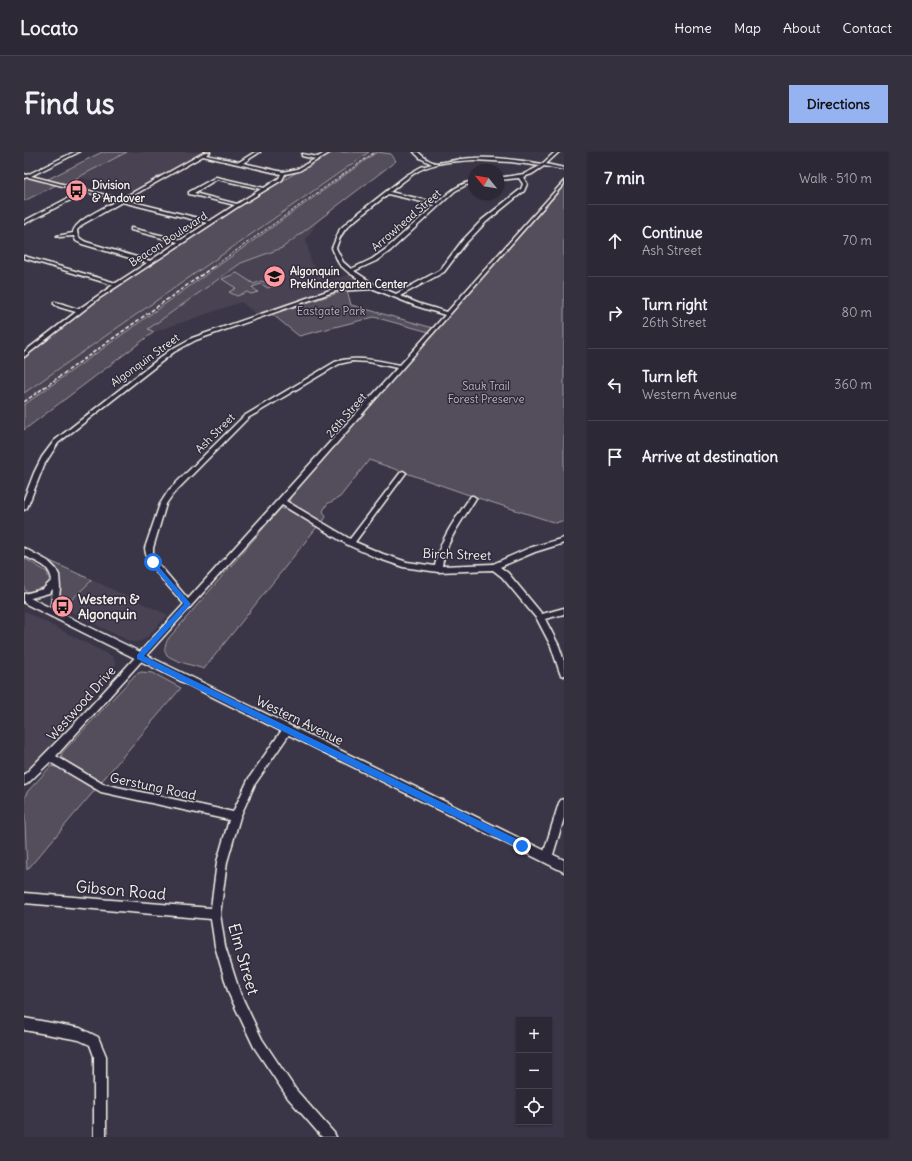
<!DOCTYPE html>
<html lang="en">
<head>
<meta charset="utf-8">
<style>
	:root { --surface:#2c2835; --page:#34303d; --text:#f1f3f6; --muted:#a6a6ad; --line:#484450; --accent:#95b2f1 }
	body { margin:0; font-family:Delius,sans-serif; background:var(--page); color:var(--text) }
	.controls { position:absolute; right:12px; bottom:12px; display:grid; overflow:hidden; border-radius:0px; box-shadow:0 1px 3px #0004 }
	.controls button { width:36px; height:36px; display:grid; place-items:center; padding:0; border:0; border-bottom:1px solid var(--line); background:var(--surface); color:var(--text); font:20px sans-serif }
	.compass { position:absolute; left:444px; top:12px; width:36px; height:36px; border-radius:50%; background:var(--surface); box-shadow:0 1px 3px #0004; rotate:300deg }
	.stop { position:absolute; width:12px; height:12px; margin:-9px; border:3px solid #1a73e8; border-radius:50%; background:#fff }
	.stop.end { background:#1a73e8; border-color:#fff; box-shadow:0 1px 4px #0008 }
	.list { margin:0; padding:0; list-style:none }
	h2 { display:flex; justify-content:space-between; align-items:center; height:52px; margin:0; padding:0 16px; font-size:17px }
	h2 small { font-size:13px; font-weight:400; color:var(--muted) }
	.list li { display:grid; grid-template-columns:26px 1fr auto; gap:12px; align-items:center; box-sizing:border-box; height:72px; padding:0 16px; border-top:1px solid var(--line) }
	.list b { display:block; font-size:15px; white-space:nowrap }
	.list p { margin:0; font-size:13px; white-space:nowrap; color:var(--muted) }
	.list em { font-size:13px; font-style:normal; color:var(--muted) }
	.icon { flex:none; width:22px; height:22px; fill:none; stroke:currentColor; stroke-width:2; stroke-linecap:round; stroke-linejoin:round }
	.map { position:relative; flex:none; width:540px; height:985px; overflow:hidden; border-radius:0px }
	header { display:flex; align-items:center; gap:24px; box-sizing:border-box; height:56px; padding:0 20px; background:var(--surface); border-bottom:1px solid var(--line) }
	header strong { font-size:19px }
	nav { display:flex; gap:22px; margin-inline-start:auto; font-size:14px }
	.intro { display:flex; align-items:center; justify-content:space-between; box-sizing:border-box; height:96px; padding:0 24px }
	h1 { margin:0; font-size:28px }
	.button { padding:10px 18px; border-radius:0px; background:var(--accent); color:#111; font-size:14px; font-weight:700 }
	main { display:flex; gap:24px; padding:0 24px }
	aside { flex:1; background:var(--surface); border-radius:0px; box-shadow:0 1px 3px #0004 }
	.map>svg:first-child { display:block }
	.built { fill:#484352 }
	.green { fill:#534e5c; stroke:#a4a0a2 }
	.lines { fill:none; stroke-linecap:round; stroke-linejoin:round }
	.minor-casing { stroke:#f4f1e8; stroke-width:3 }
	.major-casing { stroke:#f4f1e8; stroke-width:3 }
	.minor { fill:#2f2a3d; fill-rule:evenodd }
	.major { fill:#2f2a3d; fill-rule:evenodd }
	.rail-far1 { stroke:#f4f1e8; stroke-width:1; stroke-dasharray:3 1.5; stroke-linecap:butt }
	.rail { stroke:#f4f1e8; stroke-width:1.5; stroke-dasharray:4 2; stroke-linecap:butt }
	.route { fill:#1a73e8 }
	.labels { text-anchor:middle; stroke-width:3; stroke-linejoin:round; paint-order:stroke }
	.far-poi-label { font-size:11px; font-weight:bold; fill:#f4f1e8; stroke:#2f2a3d; text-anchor:start }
	.far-street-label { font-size:11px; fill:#f4f1e8; stroke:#2f2a3d }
	.far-park-label { font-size:11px; fill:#bcb8b7; stroke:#2f2a3d }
	.street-label { font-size:13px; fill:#f4f1e8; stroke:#2f2a3d }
	.poi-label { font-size:13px; font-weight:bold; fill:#f4f1e8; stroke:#2f2a3d; text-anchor:start }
	.near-street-label { font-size:16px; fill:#f4f1e8; stroke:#2f2a3d }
</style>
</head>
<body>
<header>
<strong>Locato</strong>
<nav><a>Home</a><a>Map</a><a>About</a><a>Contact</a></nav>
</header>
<div class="intro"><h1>Find us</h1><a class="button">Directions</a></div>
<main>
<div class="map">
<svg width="540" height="985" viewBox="0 0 540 985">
	<rect width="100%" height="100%" fill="#3b3647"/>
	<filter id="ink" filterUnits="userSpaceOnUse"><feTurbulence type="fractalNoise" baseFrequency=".025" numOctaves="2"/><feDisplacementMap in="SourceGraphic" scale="8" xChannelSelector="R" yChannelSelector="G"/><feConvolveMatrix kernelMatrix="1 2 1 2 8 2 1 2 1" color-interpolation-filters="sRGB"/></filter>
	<g filter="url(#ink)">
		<g class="built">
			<polygon points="103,0 181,0 112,39 55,25"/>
			<polygon points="345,0 353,0 0,253 0,241"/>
			<polygon points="294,69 282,87 287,111 307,128 327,122 337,128 335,133 311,137 234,163 217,150 130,180 123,177 217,111 258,96"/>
			<polygon points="68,428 144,463 122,486 117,489 111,490 105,489 39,456"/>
			<polygon points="0,459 89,505 91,510 91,516 88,523 48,566 17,606 0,621"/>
		</g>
		<g class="green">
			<polygon points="78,0 103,0 41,32 22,28"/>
			<polygon points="308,0 345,0 0,241 0,206 75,146 216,53"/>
			<polygon points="353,0 367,2 372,9 258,96 217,111 124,177 130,180 0,278 0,253"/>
			<polygon points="6,26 32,33 0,49 0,27"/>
			<polygon points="540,34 540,370 537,369 532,371 448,344 345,308 316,345 303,352 299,359 302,365 298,371 267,352 265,349 268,342"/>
			<polygon points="213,121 230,132 237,129 251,133 244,136 237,132 228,135 234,140 227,142 223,140 213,144 205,140 212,136 198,127"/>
			<polygon points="323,138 327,153 409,176 405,180 350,165 275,184 248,162"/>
			<path d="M257 356 264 358 293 375 180 517C172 514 148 509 142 502 139 498 142 491 144 487Z"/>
			<path d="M0 406 23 420 26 430C19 439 11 444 0 438Z"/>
			<path d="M26 409 68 428 39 456 35 451C35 435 40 420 26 409Z"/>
			<polygon points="117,520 129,521 157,536 77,630 39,607 37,604 38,601 111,523"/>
			<polygon points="27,614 36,616 71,638 3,718 0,646 4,639"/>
		</g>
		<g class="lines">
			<defs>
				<g id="minor">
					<path d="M50 0H55L7 24 97 47 181 0H186L182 3 215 10 231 0H236L219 11 259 20 273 17 291 7 278 4V2L294 5 302 0H307L275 19 261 22 258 28 215 54 74 147 0 205V200L52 160 35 155 30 152V150C36 150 48 156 55 157L89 133 0 106V104L92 131 123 111 58 92 52 89 50 84 35 85 33 84 49 81C49 69 84 54 94 48L62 40 0 72V69L58 39 4 25 0 26V22L3 23ZM179 4 257 22 255 26 240 36 192 25 165 40V42L211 53 186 69 101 48ZM193 27 237 37 213 52 170 41ZM98 50 183 71 157 88 107 76V78L154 90 126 109 62 90C56 87 53 85 53 78L59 72Z"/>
					<path d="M390 0H394C398 4 407 11 413 11 424 10 437 6 450 6 473 5 496 8 518 12L531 0H535L522 12 540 16V18L520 14 508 22 499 25 503 32 500 39 462 70 442 91 420 120 376 144 396 152 423 160 540 29V32L262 349 326 387 377 320 379 319 382 321 381 322 331 390 359 402 383 410 411 414C415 388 432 366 447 344H449L452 346C439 368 422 388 418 414L469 412 505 396 540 386V391L511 400 476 415 484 421 518 462 540 456V462L521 467 535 494 540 509V524L537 523 536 521 527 494 513 467 478 425 469 418 414 420 379 415 353 406 324 393 258 353 32 604 79 632 209 660 225 626 260 575 263 574 266 575 267 578 266 581 231 632 216 665 203 710 196 762 201 794 216 841 238 887 272 938 310 981 312 985H298L264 946 230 895 205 842 191 794 187 767 0 751V741L187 756 193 710 205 668 77 640 26 610 3 632 0 633V623L51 571 160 452C149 439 121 412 121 396L136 352 145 338 220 264 311 210C333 203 354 209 376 213L421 163 392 154 350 137 312 139 172 188 150 200 34 291 20 313 3 356 0 358V347L10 321 18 305 30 289 146 198 168 186 309 137 346 134 324 120 315 112 308 96 316 77 327 67 383 23 397 15 408 12 396 6ZM450 8 487 10 516 14 500 22 474 26V28L495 26 499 32 497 37 458 68 438 89 416 118 372 142 353 134 330 119 352 109 366 99 431 39 442 33 450 31V29C434 32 425 40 414 51L366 40C375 33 384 25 394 19 411 10 432 9 450 8ZM364 42 411 53 362 97 348 107 327 117 319 110 312 96C315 87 318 80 325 73ZM328 209 345 210 373 216 164 447 132 409 129 402V396L142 352 149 342 224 266 315 212Z"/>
					<path d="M0 396 24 409 32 417 35 423 36 436 33 464 30 465 26 462 29 437 25 441 0 448V442L19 437 28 428C25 411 13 412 0 403Z"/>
					<polygon points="540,647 540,666 528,706 526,709 523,711 520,709 518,706 535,651 537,648"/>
					<polygon points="0,866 56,876 74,885 82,904 82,985 70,985 70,904 66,893 55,888 0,878"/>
				</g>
				<polygon id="major" points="0,443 540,708 540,720 0,451"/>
			</defs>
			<use href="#minor" class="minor-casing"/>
			<use href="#major" class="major-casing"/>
			<use href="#minor" class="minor"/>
			<use href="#major" class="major"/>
			<polyline class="rail-far1" points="189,115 351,0"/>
			<polyline class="rail" points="0,250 190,114"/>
		</g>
	</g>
	<polygon class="route" points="129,408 167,452 120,504 501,691 501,697 496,697 113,507 113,503 160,452 127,412 127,409"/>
	<defs>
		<symbol id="bus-disc" viewBox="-11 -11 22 22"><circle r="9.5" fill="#ff9aa2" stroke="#2f2a3d"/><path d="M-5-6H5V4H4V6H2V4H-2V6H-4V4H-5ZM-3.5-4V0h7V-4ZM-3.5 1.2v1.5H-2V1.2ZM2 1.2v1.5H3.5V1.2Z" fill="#111"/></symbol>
		<symbol id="school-disc" viewBox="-11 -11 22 22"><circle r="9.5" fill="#ff9aa2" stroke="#2f2a3d"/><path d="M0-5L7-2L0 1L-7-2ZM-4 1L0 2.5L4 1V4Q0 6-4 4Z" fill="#111"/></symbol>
	</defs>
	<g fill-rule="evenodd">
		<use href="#bus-disc" x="40" y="26" width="25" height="25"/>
		<use href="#school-disc" x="238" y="112" width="25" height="25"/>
		<use href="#bus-disc" x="26" y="442" width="25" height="25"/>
	</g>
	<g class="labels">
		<g class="far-poi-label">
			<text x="68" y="37">Division<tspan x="68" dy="13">&amp; Andover</tspan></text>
			<text x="266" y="123">Algonquin<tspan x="266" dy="13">PreKindergarten Center</tspan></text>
		</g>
		<g class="far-street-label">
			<text transform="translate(382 68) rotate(-41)" y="4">Arrowhead Street</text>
			<text transform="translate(144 87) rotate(-33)" y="4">Beacon Boulevard</text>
			<text transform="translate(121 208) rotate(-36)" y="4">Algonquin Street</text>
			<text transform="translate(322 263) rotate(-49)" y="4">26th Street</text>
			<text transform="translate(191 281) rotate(-45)" y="4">Ash Street</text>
		</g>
		<g class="far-park-label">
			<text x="307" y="163">Eastgate Park</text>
			<text x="462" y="238">Sauk Trail<tspan x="462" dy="13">Forest Preserve</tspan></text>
		</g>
		<g class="street-label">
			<text transform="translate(433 402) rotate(2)" y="5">Birch Street</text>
			<text transform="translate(57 551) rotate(-48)" y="5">Westwood Drive</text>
			<text transform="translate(276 568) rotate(26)" y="5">Western Avenue</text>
			<text transform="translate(129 634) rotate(12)" y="5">Gerstung Road</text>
		</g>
		<g class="poi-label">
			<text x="54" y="452">Western &amp;<tspan x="54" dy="15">Algonquin</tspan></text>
		</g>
		<g class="near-street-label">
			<text transform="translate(97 738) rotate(5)" y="6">Gibson Road</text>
			<text transform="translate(220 807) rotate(74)" y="6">Elm Street</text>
		</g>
	</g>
</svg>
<div class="controls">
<button>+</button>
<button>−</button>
<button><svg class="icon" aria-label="locate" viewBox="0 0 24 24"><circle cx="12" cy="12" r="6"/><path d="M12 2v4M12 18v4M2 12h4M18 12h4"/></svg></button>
</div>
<svg class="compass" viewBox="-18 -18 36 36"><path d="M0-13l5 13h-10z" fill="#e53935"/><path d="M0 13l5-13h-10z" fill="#a6a6ad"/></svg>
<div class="stop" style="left:129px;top:410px"></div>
<div class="stop end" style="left:498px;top:694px"></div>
</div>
<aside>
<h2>7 min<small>Walk · 510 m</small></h2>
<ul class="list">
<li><svg class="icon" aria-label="ahead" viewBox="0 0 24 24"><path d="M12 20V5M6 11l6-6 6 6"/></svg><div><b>Continue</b><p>Ash Street</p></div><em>70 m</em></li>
<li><svg class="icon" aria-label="right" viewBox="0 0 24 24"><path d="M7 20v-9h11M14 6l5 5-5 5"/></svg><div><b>Turn right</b><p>26th Street</p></div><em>80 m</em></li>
<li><svg class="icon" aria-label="left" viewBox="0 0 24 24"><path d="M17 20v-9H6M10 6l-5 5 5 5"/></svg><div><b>Turn left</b><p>Western Avenue</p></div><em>360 m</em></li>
<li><svg class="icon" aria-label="arrive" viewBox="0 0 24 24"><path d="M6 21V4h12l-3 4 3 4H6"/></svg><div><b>Arrive at destination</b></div></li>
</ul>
</aside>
</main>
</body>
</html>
